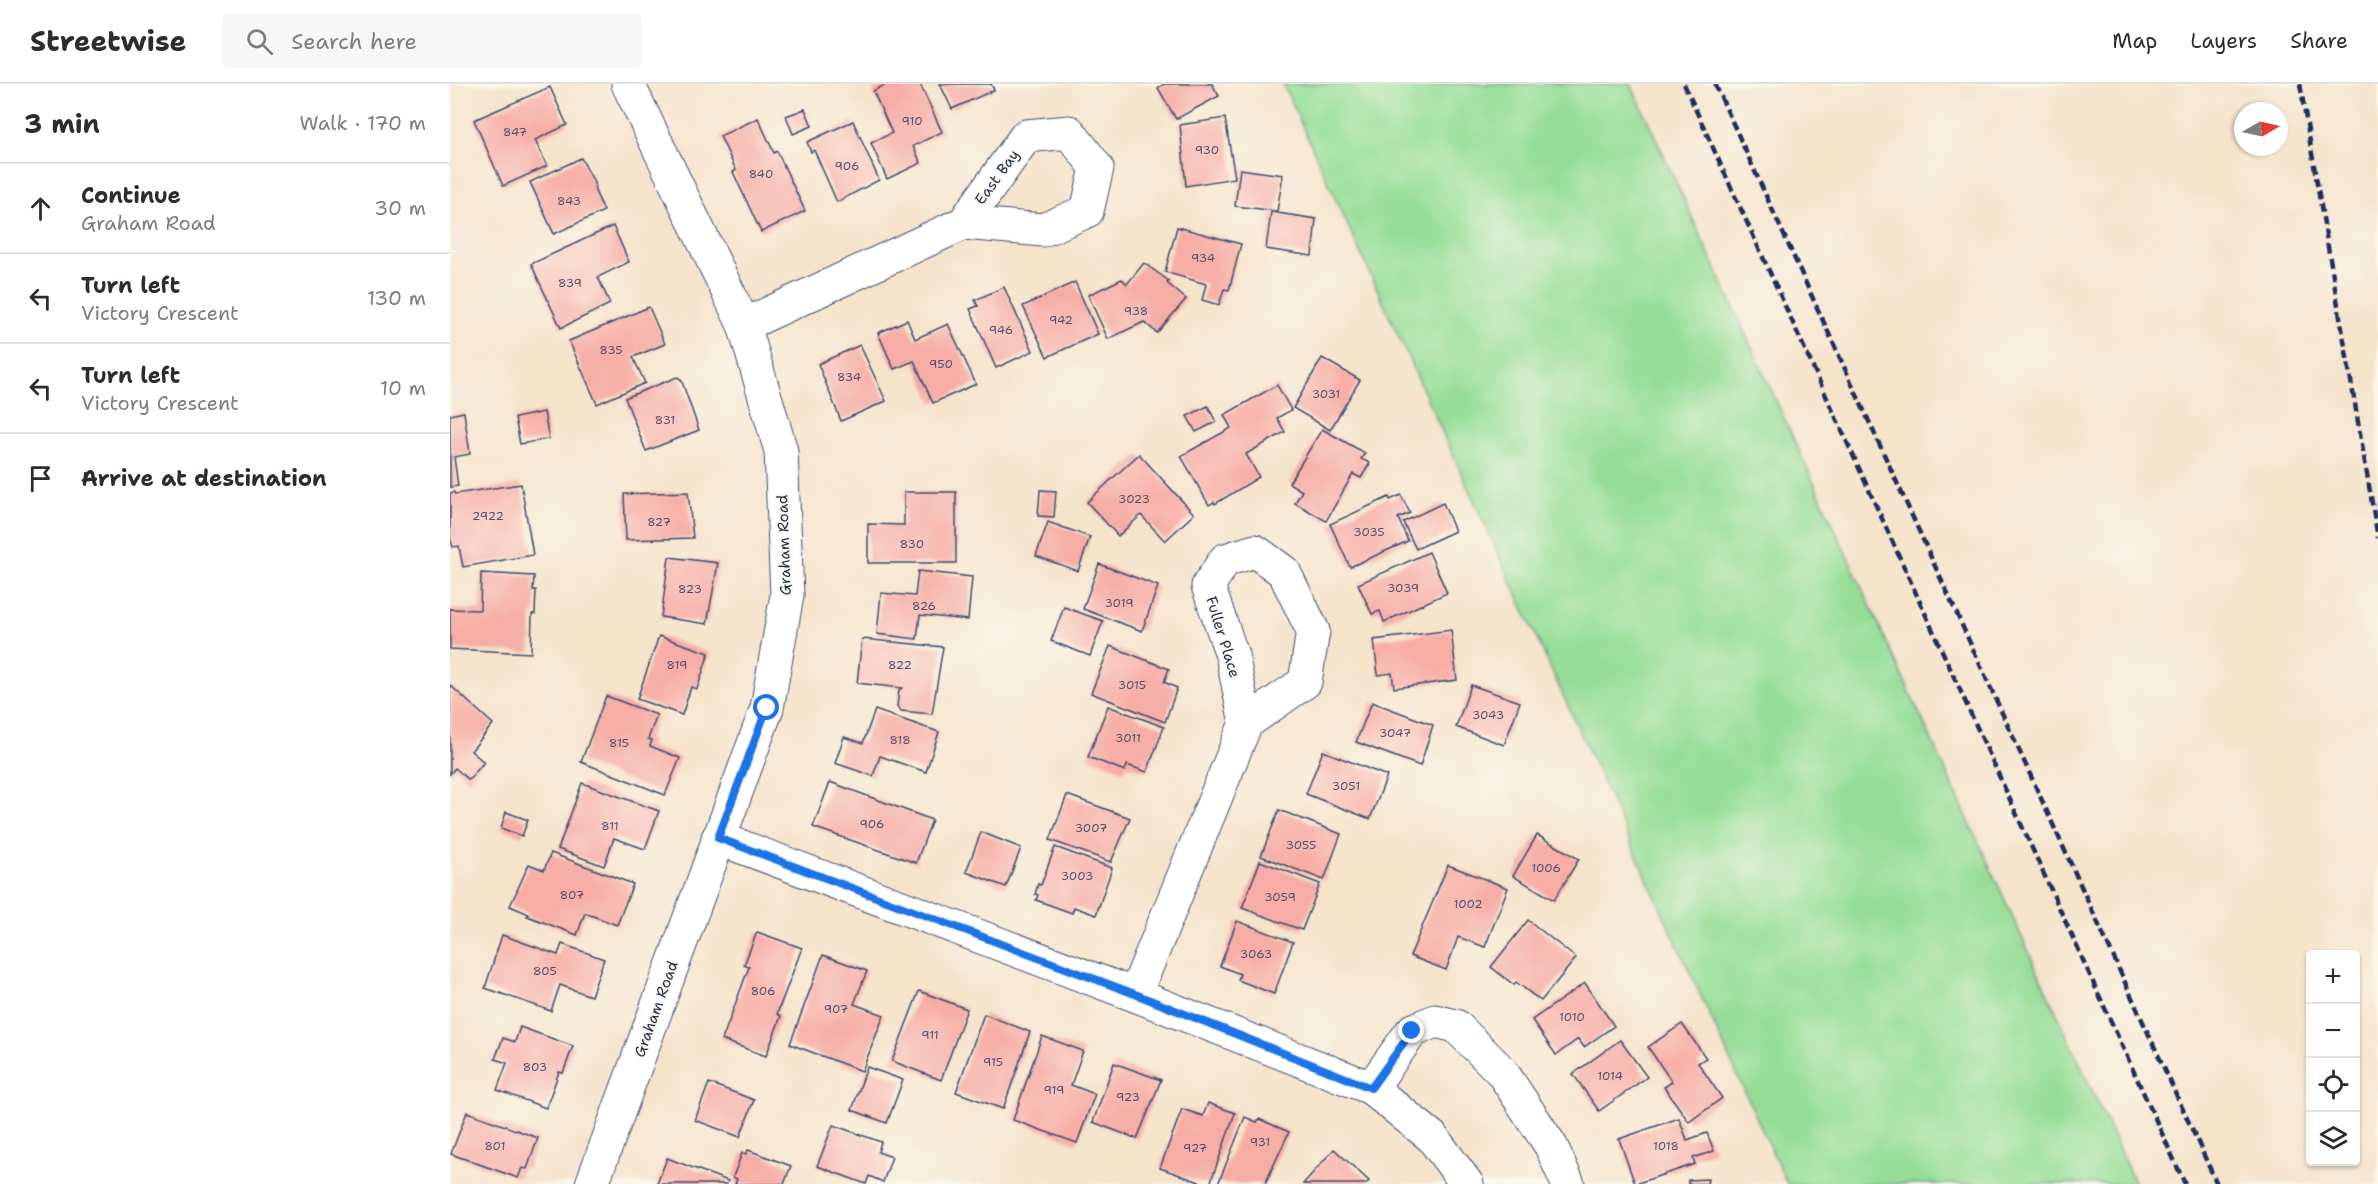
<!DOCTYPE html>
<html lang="en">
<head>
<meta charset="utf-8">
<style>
	:root { --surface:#fff; --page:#f7f7f7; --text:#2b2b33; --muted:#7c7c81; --line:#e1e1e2 }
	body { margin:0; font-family:"Shantell Sans",sans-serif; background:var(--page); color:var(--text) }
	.controls { position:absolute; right:18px; bottom:18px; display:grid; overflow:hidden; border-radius:6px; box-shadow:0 2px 4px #0004 }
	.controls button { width:54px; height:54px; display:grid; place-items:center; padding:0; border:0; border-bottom:2px solid var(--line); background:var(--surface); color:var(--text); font:30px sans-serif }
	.compass { position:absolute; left:1784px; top:18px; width:54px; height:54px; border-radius:50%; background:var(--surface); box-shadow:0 2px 4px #0004; rotate:81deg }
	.stop { position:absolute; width:18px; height:18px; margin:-14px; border:4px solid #1a73e8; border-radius:50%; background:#fff }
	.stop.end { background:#1a73e8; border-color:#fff; box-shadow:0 2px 6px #0008 }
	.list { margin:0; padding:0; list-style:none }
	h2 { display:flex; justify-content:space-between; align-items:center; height:78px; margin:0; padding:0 24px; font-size:26px }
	h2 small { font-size:20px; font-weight:400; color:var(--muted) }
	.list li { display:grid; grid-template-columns:39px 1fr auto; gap:18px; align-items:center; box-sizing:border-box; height:90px; padding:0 24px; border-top:2px solid var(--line) }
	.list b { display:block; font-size:22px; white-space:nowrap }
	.list p { margin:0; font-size:20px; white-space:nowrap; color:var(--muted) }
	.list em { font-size:20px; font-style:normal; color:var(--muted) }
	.icon { flex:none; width:33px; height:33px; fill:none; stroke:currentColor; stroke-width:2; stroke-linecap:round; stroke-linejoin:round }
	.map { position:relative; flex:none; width:1928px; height:1100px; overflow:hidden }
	header { display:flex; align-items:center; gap:36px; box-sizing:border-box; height:84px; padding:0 30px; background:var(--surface); border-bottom:2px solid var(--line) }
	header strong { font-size:28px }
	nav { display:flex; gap:33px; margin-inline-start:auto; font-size:21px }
	.search { width:420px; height:54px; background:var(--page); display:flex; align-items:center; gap:15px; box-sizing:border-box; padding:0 21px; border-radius:6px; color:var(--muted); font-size:22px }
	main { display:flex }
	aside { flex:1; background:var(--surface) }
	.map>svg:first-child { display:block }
	.green { fill:#96de98; stroke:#58867b; stroke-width:1.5 }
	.building { fill:#f6ada5 }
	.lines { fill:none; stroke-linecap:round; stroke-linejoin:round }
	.minor-casing { stroke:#3c4a6e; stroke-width:35 }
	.minor { stroke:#fff; stroke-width:33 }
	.rail { stroke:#1b2f5e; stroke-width:4.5; stroke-dasharray:9 4.5; stroke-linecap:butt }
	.route { stroke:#1a73e8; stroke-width:8 }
	.labels { text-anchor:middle; stroke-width:4.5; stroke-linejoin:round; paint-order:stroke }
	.number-label { font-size:12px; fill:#524e70 }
	.street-label { font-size:15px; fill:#1b2f5e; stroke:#fbf7ec }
</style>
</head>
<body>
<header>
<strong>Streetwise</strong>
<div class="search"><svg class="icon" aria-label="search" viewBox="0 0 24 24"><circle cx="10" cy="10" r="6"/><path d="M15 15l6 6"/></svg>Search here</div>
<nav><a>Map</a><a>Layers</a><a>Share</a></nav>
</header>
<main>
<aside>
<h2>3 min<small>Walk · 170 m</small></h2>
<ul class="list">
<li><svg class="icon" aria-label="ahead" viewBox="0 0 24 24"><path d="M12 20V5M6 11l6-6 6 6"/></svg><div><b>Continue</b><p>Graham Road</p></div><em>30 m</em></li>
<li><svg class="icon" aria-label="left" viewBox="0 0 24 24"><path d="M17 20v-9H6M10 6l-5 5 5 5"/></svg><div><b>Turn left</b><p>Victory Crescent</p></div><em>130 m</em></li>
<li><svg class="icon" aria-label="left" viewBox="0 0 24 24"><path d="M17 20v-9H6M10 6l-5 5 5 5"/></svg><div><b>Turn left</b><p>Victory Crescent</p></div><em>10 m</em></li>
<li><svg class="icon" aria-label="arrive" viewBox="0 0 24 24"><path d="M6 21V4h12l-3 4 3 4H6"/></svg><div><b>Arrive at destination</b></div></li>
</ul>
</aside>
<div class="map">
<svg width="1928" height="1100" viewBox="0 0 1928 1100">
	<rect width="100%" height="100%" fill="#fbf7ec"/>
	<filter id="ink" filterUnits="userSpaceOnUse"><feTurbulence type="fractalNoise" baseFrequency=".0167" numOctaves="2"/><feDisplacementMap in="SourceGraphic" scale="12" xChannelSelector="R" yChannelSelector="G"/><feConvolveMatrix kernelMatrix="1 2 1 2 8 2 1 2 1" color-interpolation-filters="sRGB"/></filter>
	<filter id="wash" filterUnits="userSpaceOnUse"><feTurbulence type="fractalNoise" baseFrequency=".008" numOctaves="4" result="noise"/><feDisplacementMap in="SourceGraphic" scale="24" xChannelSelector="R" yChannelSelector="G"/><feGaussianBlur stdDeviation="1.35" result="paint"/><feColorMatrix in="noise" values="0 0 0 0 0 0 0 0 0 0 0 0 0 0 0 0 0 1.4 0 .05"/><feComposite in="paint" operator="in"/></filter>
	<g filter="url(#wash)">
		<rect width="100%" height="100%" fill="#f5e3ca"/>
		<polygon class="green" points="833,0 1181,0 1685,1100 1337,1100"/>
		<g id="blocks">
			<g class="building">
				<polygon points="437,0 470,0 492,48 463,62 471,79 437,95 421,59 442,49 423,7"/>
				<polygon points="490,0 541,0 544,6 502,25"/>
				<polygon points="714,0 762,0 769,12 726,35 708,4"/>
				<polygon points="100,3 117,41 85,56 97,82 53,102 24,36"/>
				<polygon points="355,25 362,42 343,50 336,32"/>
				<polygon points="308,34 324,69 327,67 355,127 311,148 283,88 286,86 270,52"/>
				<polygon points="775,34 785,94 736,102 730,41"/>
				<polygon points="403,37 429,96 387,118 364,66 361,68 357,58"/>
				<polygon points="131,74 144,98 145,107 154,127 104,150 80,98"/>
				<polygon points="790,85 833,91 827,127 785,122"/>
				<polygon points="821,128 866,135 862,172 816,165"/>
				<polygon points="163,142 179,178 148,193 160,220 111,244 81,180"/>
				<polygon points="727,143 791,160 779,206 774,205 769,221 752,216 756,200 715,188"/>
				<polygon points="694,179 719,197 717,199 736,215 707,249 694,238 658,255 638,211 672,195 677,200"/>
				<polygon points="625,198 648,250 597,273 573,222"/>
				<polygon points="554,203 583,267 546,284 520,225 528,222 525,216"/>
				<polygon points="199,223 215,260 183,273 195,299 147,320 119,257"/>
				<polygon points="457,236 465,255 498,240 526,300 483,319 464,277 444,285 428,249"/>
				<polygon points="410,261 436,317 391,337 368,280"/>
				<polygon points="872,274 910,296 880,346 843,324"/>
				<polygon points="227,293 231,295 249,346 196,367 175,314"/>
				<polygon points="827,301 841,326 827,334 835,348 796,370 809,393 765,420 764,418 759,421 731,372 781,344 774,331"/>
				<polygon points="758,322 766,338 746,348 737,332"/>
				<polygon points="14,328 20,370 4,373 8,402 0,403 0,331"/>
				<polygon points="94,328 99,355 70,360 65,334"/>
				<polygon points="872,345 915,369 911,375 920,379 911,394 903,390 876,437 845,419 852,407 839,399"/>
				<polygon points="689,370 744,430 715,457 691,431 668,452 637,418"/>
				<polygon points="71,400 83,471 13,483 9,462 3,463 0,454 0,409 4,408 5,410"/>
				<polygon points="590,406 606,407 604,433 588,432"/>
				<polygon points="238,408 243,454 176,456 174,410"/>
				<polygon points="454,408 506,408 506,479 418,479 418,440 454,441"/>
				<polygon points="951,411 960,429 948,434 958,457 900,483 880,440 939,413 940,416"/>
				<polygon points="993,419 1005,447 966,465 953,438"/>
				<polygon points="598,438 640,453 628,487 586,472"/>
				<polygon points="979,468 997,509 934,538 930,527 922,530 908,500"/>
				<polygon points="219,473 268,479 257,540 211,533"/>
				<polygon points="649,480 708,502 692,547 633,525"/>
				<polygon points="468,487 522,493 518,536 470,531 467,555 427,550 431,509 465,512"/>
				<polygon points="31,489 84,492 83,506 86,506 85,530 82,530 81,569 0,565 0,525 30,526"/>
				<polygon points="614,523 653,537 640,572 601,557"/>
				<polygon points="1001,546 1007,596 944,604 942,589 928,591 924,556"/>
				<polygon points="209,552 259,569 247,605 241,603 232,631 187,615"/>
				<polygon points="412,555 493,563 482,630 451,627 447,622 449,606 452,604 407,599"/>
				<polygon points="660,562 719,585 714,598 727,604 715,638 641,609"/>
				<polygon points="0,601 43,640 21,667 34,678 19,696 5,684 0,690"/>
				<polygon points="1021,601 1070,618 1054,661 1006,643"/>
				<polygon points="156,612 207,631 198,655 202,656 200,662 230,674 215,711 131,678"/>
				<polygon points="922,618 983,641 970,682 906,658"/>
				<polygon points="658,622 714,643 697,688 677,681 675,687 638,673"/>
				<polygon points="425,626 489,648 476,688 430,672 423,692 385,679 394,653 413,659"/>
				<polygon points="873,667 937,692 920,735 856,710"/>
				<polygon points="380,698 482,736 466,779 363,743"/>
				<polygon points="132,699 209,727 195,765 164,754 154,782 108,765"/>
				<polygon points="617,711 680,734 661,778 600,756"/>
				<polygon points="829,726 891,750 874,796 811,772"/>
				<polygon points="56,728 78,736 72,752 51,744"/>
				<polygon points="531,748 571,764 556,803 516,788"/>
				<polygon points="1087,751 1129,775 1104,816 1063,792"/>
				<polygon points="605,763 662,784 646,831 624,823 622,829 586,816 588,811 585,810 588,800 591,801"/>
				<polygon points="101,769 183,800 167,841 135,829 127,851 77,832 79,830 60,822 79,780 94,786"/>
				<polygon points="810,777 870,800 852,846 792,824"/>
				<polygon points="998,781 1058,804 1035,863 1008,853 996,886 960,872"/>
				<polygon points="1078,836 1126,874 1091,917 1066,898 1064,901 1041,883"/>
				<polygon points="787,837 843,858 824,910 788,896 790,890 770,882"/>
				<polygon points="307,848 352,864 327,930 331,932 316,972 272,956 299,883 294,881"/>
				<polygon points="52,851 108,871 112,860 154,875 141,912 110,901 101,927 35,904"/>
				<polygon points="373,871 417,887 404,920 434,931 412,987 340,960"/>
				<polygon points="1135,899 1164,942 1134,963 1128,955 1106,971 1082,936"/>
				<polygon points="469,907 517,925 491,996 442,977"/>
				<polygon points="534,930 580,948 553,1025 506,1008"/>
				<polygon points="1232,940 1256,974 1248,979 1272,1014 1239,1038 1214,1003 1222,998 1198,963"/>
				<polygon points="70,943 123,962 113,989 109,988 96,1024 47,1006 57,979 45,975 53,954 65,958"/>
				<polygon points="592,952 633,967 621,1001 645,1010 627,1059 563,1036"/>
				<polygon points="1170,956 1197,993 1149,1027 1123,990"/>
				<polygon points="664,979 711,996 687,1055 643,1038"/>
				<polygon points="417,983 453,996 437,1039 402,1026"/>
				<polygon points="259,999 304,1016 290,1053 245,1036"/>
				<polygon points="758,1019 785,1029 760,1100 755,1100 710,1084 732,1025 753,1032"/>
				<polygon points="17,1028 88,1054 77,1085 72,1084 68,1094 1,1070"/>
				<polygon points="795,1033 807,1038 809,1035 839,1048 815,1100 768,1100"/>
				<polygon points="1229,1034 1237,1056 1257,1049 1264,1067 1243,1074 1245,1080 1185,1100 1169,1055"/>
				<polygon points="383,1041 431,1058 428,1068 442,1073 433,1098 419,1092 416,1100 367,1082"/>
				<polygon points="884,1065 919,1097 916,1100 853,1100"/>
				<polygon points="298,1066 341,1082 334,1100 285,1100 287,1095 283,1093 292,1069 296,1070"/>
				<polygon points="217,1074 278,1097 277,1100 207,1100"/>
				<polygon points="1258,1095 1257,1100 1238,1100 1238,1096"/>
			</g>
		</g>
	</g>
	<g filter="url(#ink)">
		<use href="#blocks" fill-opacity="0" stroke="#3c4a6e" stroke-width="1.5"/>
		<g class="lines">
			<defs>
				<g id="minor">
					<polyline points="294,241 514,139 576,52 619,48 647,84 637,127 593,146 514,139"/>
					<polyline points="268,754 685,911 921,1004 982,1053 1017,1100"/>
					<polyline points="685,911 796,639 855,598 863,547 834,488 805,467 775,476 758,502 782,571 796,639"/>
					<polyline points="921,1004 962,947 985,937 1006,942 1052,988 1101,1062 1118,1100"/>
					<polyline points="142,1100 317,624 337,511 331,367 294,241 178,0"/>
				</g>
			</defs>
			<use href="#minor" class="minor-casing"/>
			<use href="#minor" class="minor"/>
			<g class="rail">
				<polyline points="1234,0 1735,1100"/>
				<polyline points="1265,0 1767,1100"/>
				<polyline points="1850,0 1928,454"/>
			</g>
		</g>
	</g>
	<g class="lines" filter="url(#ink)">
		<polyline class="route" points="317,624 268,754 685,910 921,1004 962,947"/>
	</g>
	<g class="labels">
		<g class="number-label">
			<text x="462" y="41">910</text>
			<text x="65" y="52">847</text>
			<text x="757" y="70">930</text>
			<text x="397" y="86">906</text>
			<text x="311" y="94">840</text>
			<text x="119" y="121">843</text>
			<text x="753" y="178">934</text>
			<text x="120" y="203">839</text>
			<text x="686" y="231">938</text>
			<text x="611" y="240">942</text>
			<text x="551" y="250">946</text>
			<text x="161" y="270">835</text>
			<text x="491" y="284">950</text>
			<text x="399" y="297">834</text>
			<text x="876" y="314">3031</text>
			<text x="215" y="340">831</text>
			<text x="684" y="419">3023</text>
			<text x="38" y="436">2922</text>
			<text x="209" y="442">827</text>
			<text x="919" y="452">3035</text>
			<text x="462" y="464">830</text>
			<text x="953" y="508">3039</text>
			<text x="240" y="509">823</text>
			<text x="669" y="523">3019</text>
			<text x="474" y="526">826</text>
			<text x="227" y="585">819</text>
			<text x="450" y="585">822</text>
			<text x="682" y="605">3015</text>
			<text x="1038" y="635">3043</text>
			<text x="945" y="653">3047</text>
			<text x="678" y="658">3011</text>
			<text x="450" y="660">818</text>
			<text x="169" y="663">815</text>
			<text x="896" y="706">3051</text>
			<text x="422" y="744">906</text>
			<text x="160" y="746">811</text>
			<text x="641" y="748">3007</text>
			<text x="851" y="765">3055</text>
			<text x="1096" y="788">1006</text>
			<text x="627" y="796">3003</text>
			<text x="122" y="815">807</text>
			<text x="830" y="817">3059</text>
			<text x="1018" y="824">1002</text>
			<text x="806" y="874">3063</text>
			<text x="95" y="891">805</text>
			<text x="313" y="911">806</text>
			<text x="386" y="929">907</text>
			<text x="1122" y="937">1010</text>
			<text x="480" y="955">911</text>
			<text x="543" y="982">915</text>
			<text x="85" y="987">803</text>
			<text x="1160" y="996">1014</text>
			<text x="604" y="1010">919</text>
			<text x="678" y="1017">923</text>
			<text x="810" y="1062">931</text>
			<text x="45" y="1066">801</text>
			<text x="1216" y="1066">1018</text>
			<text x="745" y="1068">927</text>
		</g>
		<g class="street-label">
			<text transform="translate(547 93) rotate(-54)" y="5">East Bay</text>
			<text transform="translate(334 461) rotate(-92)" y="5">Graham Road</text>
			<text transform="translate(773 553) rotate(73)" y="5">Fuller Place</text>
			<text transform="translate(206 925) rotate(-70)" y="5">Graham Road</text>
		</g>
	</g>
</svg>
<div class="controls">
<button>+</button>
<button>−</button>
<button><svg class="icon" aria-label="locate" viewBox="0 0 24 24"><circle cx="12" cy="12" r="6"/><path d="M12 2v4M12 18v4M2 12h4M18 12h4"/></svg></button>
<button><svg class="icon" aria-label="layers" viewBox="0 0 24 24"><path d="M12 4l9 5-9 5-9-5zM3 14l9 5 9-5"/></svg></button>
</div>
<svg class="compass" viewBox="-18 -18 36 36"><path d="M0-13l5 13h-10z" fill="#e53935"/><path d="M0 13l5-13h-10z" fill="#7c7c81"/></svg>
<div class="stop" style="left:317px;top:624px"></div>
<div class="stop end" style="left:962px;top:947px"></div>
</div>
</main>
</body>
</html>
